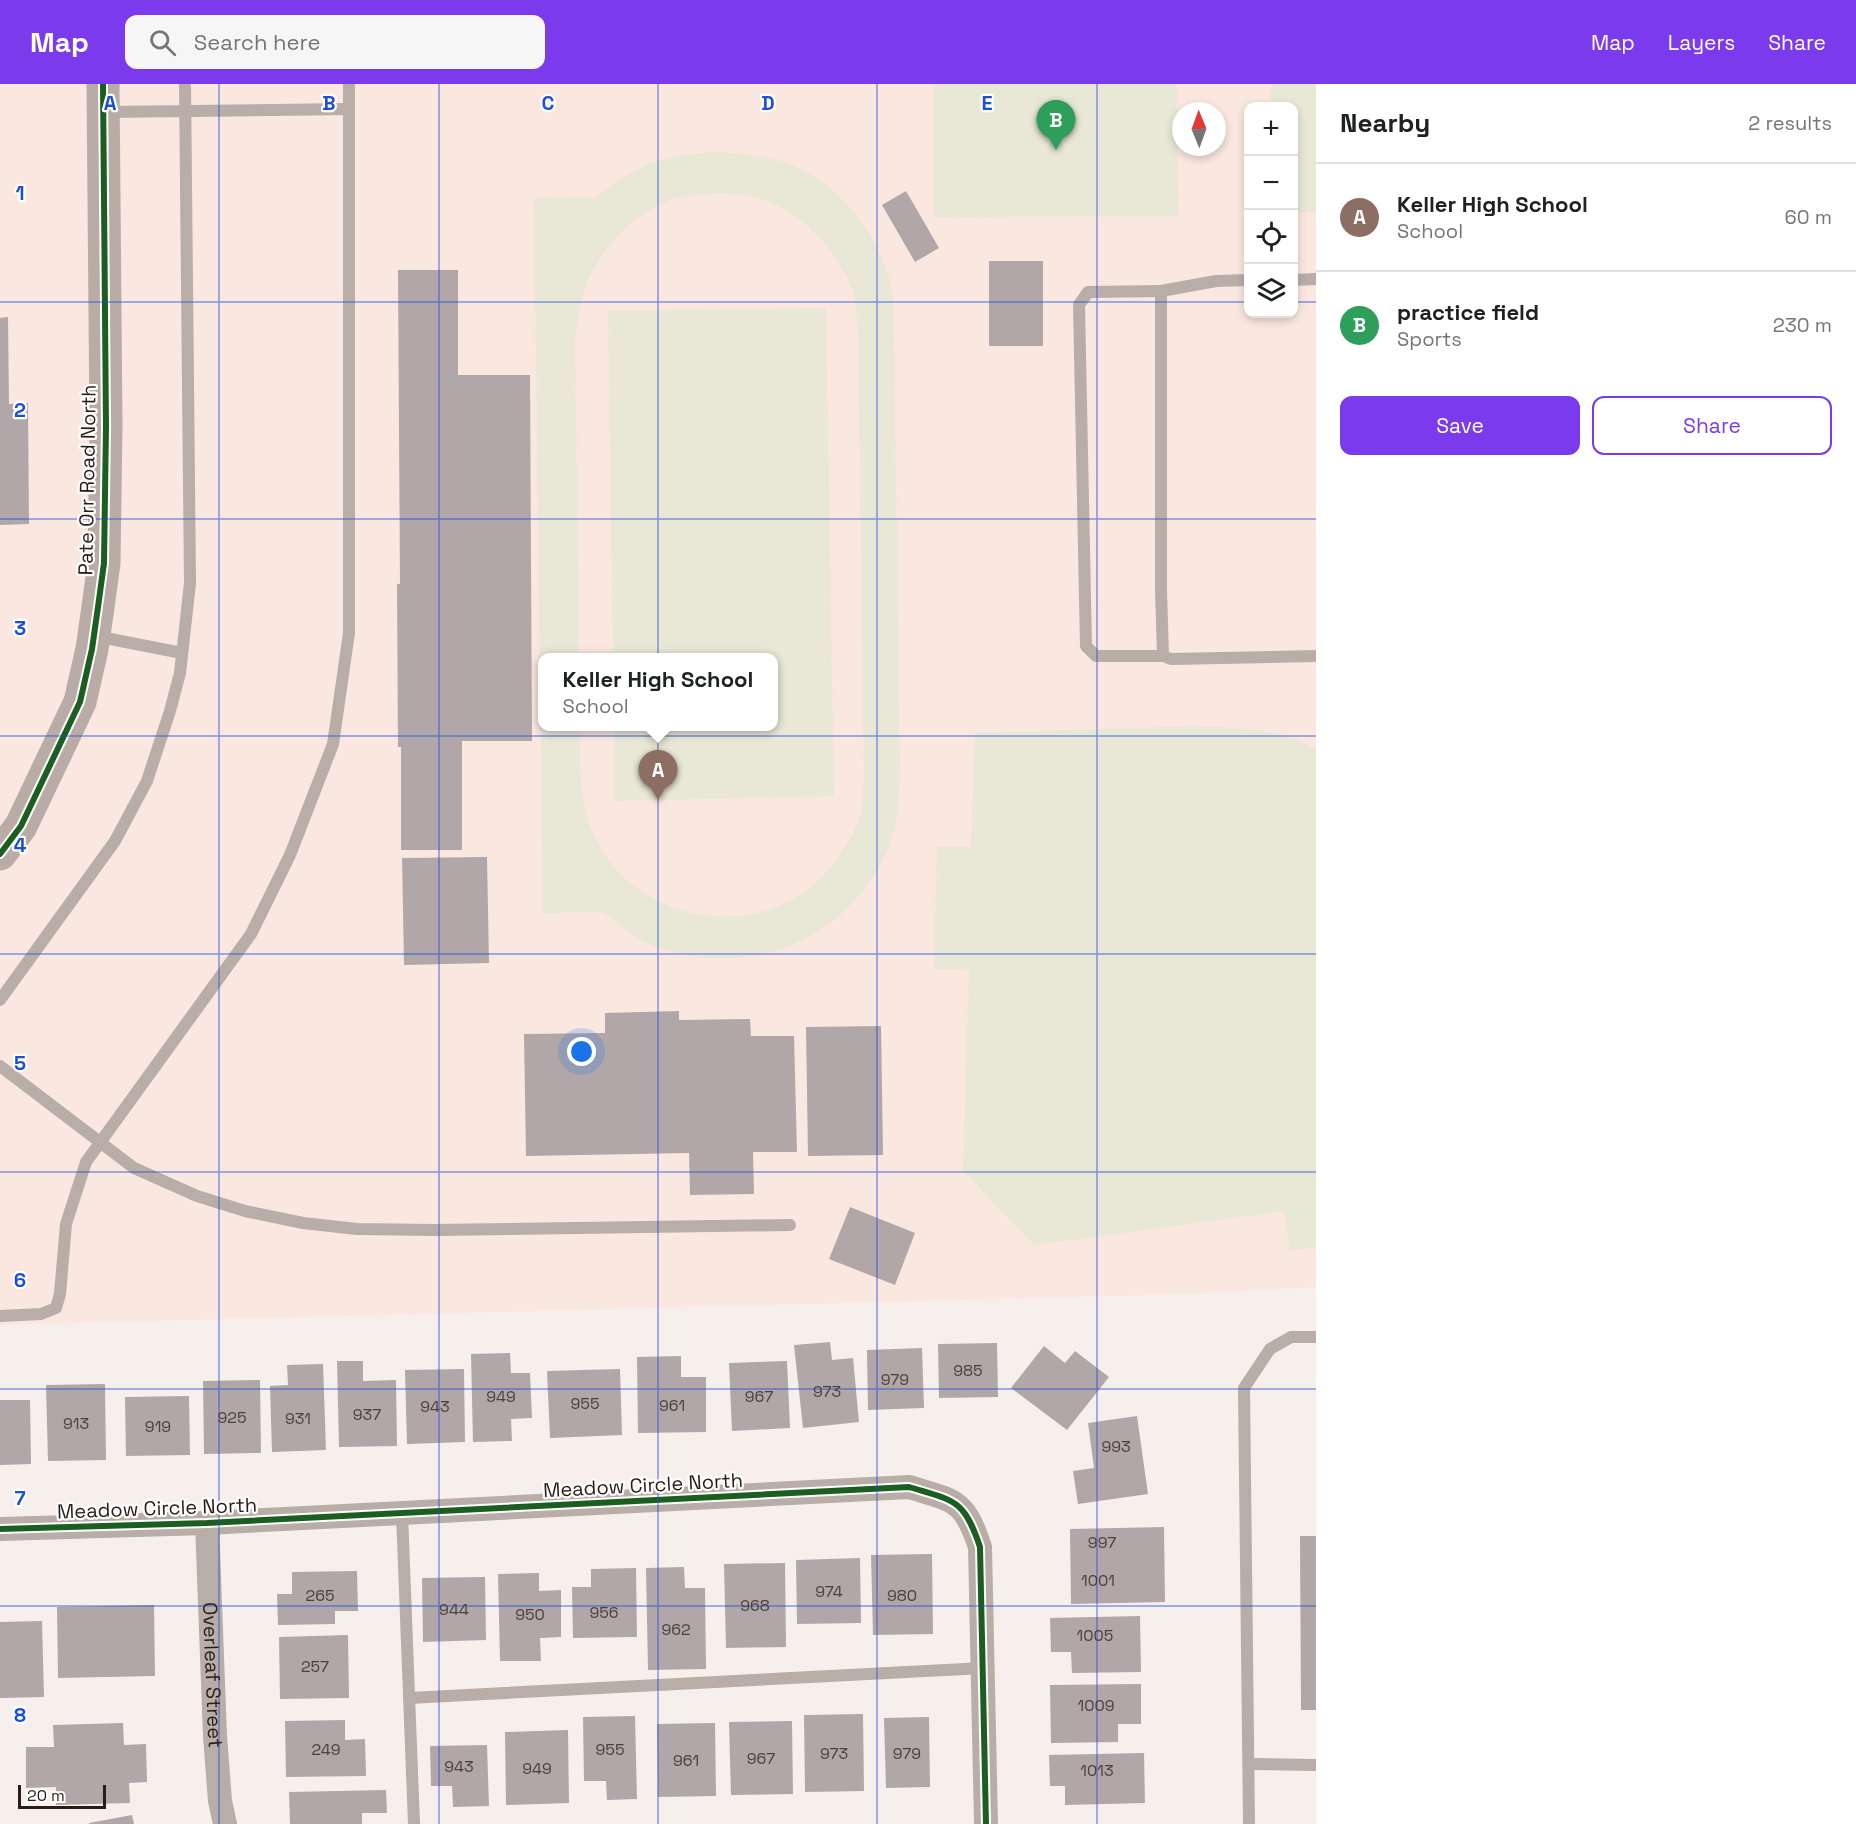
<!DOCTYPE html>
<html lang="en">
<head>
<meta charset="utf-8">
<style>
	:root { --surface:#fff; --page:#f6f6f6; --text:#202124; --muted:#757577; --line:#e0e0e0; --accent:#7c3aed }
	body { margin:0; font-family:"Space Grotesk",sans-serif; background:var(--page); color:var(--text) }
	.controls { position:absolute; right:18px; top:18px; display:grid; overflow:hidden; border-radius:12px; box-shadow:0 3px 9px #0003 }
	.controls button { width:54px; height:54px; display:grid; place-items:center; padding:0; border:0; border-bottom:2px solid var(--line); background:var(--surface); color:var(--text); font:30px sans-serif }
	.compass { position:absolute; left:1172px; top:18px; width:54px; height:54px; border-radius:50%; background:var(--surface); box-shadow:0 3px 9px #0003; rotate:359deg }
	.scale { position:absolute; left:18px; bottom:15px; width:88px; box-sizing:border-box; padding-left:6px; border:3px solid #2a1d18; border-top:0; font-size:16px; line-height:21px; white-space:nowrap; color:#2a1d18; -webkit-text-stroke:4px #fefefe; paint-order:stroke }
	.you { position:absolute; left:582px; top:968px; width:21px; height:21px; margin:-15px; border:4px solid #fff; border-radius:50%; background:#1a73e8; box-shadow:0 0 0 9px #1a73e833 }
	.badge { display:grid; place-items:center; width:39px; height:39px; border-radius:50%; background:var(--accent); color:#fff; font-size:20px; font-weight:700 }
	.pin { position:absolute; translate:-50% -50px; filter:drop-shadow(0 2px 3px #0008) }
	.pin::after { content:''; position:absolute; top:32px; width:21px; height:18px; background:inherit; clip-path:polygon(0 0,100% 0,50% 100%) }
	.popup { position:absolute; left:538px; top:569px; width:240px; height:78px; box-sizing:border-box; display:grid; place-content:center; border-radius:12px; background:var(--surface); filter:drop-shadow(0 2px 4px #0005); font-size:20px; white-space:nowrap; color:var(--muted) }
	.popup b { font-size:22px; color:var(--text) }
	.popup::after { content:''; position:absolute; left:50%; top:100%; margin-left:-12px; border:12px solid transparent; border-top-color:var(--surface) }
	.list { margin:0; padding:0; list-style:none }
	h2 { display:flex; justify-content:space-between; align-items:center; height:78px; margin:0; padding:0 24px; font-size:26px }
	h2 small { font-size:20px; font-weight:400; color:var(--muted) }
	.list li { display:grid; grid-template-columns:39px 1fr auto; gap:18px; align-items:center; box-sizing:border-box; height:108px; padding:0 24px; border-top:2px solid var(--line) }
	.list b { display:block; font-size:22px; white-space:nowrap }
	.list p { margin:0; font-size:20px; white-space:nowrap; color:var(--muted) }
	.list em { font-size:20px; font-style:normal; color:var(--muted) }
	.actions { display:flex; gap:12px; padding:18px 24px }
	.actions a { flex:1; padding:14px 0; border:2px solid var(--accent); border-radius:12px; text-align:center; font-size:21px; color:var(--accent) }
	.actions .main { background:var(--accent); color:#fff }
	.icon { flex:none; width:33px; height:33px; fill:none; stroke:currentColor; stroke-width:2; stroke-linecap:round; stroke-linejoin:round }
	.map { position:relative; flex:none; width:1316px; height:1740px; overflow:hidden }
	header { display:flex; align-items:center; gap:36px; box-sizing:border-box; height:84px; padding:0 30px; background:var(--accent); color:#fff }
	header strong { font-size:28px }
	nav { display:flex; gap:33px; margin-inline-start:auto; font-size:21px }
	.search { width:420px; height:54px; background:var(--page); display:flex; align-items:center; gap:15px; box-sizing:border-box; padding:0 21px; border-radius:12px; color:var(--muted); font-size:22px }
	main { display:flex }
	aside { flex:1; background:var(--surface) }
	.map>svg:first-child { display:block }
	.built { fill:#fae7e0; fill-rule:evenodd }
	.green { fill:#e9e8d7; fill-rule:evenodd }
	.building { fill:#b1a7a8 }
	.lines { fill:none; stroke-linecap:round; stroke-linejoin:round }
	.lane { stroke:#b9ada8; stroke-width:12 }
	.street { stroke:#b9ada8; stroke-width:24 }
	.secondary { stroke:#b9aba6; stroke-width:33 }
	.cycleway-casing { stroke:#fefefe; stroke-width:10 }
	.cycleway { stroke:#1b5e20; stroke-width:6 }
	.grid { fill:none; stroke:#1d4ed8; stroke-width:1.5; stroke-opacity:0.55 }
	.labels { text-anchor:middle; stroke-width:4.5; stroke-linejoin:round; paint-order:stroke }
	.number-label { font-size:16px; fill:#4c403c }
	.street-label { font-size:20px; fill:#2a1d18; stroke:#fefefe }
	.grid-label { font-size:20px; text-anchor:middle; font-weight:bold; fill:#1d4ed8; stroke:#fefefe; stroke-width:4.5; stroke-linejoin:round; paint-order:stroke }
</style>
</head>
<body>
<header>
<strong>Map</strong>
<div class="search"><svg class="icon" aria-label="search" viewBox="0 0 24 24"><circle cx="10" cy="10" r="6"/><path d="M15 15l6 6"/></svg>Search here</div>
<nav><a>Map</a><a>Layers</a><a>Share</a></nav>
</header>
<main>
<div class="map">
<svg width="1316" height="1740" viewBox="0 0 1316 1740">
	<rect width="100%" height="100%" fill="#f7efec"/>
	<path class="built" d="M0 0H1316V1203L1190 1210 0 1241ZM1248 22H1294V230H1248ZM1181 27H1217V63H1181ZM542 574H774V642H542Z"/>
	<g class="green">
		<polygon points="933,0 1177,0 1178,132 934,133"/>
		<polygon points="1271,0 1316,0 1316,128 1294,128 1294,22 1271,22"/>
		<path d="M716 68C738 70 762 70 784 78 836 95 878 148 891 201 894 215 893 232 894 246L900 695C898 719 897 745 887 767 853 844 775 885 692 872 672 869 645 861 628 848 621 843 612 831 603 829 596 826 554 829 543 830L534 114 596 113 621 94 650 79 682 71ZM717 109C728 110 742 110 754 113 799 125 835 162 852 205 856 218 856 234 858 247L864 696C863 706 863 718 861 728 858 742 849 757 841 769 778 869 622 846 587 734 578 705 581 672 580 643L542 642V574L579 573 575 251C578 237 579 223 583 210 595 169 637 124 680 113 692 111 705 111 717 109Z"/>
		<polygon points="826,224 834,712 615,717 614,643 774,642 774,574 613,573 608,227"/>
		<path d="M1193 642C1232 644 1282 644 1316 665V1163L1290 1167 1284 1127 1034 1161 963 1087 969 886 934 885 937 763H971L975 649Z"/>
	</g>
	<g class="building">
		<polygon points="906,107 939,164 915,178 882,121"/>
		<rect x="989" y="177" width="54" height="85"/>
		<polygon points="398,186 458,186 458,291 530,291 532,657 462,657 462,766 401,766 401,663 398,663 397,500 400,500"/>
		<polygon points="8,233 9,320 28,319 29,440 0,441 0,234"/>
		<polygon points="487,773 489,879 404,881 402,774"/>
		<polygon points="679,927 679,936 750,935 751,952 794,952 797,1068 753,1068 754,1110 690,1111 689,1069 526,1072 524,950 605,949 605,929"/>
		<polygon points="881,942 883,1071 808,1072 806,943"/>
		<polygon points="850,1123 915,1149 895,1201 829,1175"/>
		<polygon points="830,1258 832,1276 853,1274 859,1338 803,1344 794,1261"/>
		<polygon points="997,1259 998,1313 939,1314 938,1260"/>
		<polygon points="1044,1262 1065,1279 1075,1267 1109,1293 1067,1346 1011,1304"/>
		<polygon points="922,1264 924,1324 868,1326 867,1266"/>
		<polygon points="510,1269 511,1289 530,1289 532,1334 511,1335 512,1357 473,1358 471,1270"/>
		<polygon points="681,1272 681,1293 706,1293 706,1348 638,1349 637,1273"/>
		<polygon points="337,1277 363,1277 363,1297 396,1296 397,1362 339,1363"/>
		<polygon points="787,1277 790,1344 732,1347 729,1279"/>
		<polygon points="323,1280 326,1366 272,1368 270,1302 288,1301 287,1281"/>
		<polygon points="464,1285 465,1358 407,1360 405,1286"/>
		<polygon points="620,1285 622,1351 550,1354 547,1287"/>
		<polygon points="260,1296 261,1369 204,1370 203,1297"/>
		<polygon points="105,1300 106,1376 48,1377 46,1301"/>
		<polygon points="189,1312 190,1371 126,1372 125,1313"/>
		<polygon points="0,1316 30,1316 31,1380 0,1381"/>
		<polygon points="1137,1332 1148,1410 1078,1420 1073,1387 1094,1384 1088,1339"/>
		<polygon points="1164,1443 1165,1518 1071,1520 1070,1445"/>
		<polygon points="1300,1452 1316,1452 1316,1626 1301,1626"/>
		<polygon points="932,1470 933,1550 873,1551 871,1471"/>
		<polygon points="860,1474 861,1539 797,1540 796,1476"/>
		<polygon points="785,1479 786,1563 726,1564 724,1480"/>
		<polygon points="684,1483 685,1504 705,1504 706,1585 648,1586 646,1484"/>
		<polygon points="636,1484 637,1553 573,1554 572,1503 591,1503 591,1485"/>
		<polygon points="357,1487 358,1527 335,1527 335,1540 278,1541 277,1510 292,1510 292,1488"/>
		<polygon points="539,1489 539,1507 561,1506 561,1553 540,1554 541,1577 500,1577 498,1490"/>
		<polygon points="485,1493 486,1556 423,1558 422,1494"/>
		<polygon points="154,1521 155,1592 58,1594 57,1523"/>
		<polygon points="1140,1532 1141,1588 1072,1589 1071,1568 1051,1568 1050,1534"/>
		<polygon points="42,1537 44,1613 0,1614 0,1538"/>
		<polygon points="348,1551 349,1614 280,1615 279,1553"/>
		<polygon points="1141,1600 1141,1640 1118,1640 1118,1658 1051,1659 1050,1601"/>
		<polygon points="863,1630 864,1707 805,1708 804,1631"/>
		<polygon points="635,1632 637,1715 607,1716 606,1697 584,1697 583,1633"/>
		<polygon points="929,1633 930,1703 886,1704 884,1634"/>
		<polygon points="345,1636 345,1656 365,1655 366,1692 286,1693 285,1637"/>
		<polygon points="792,1637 793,1710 731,1711 729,1638"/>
		<polygon points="123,1639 124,1661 146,1660 147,1698 129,1699 130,1719 56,1721 56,1703 26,1704 26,1663 54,1663 53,1641"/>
		<polygon points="715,1639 716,1712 658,1713 657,1640"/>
		<polygon points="568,1646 569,1719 506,1721 505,1648"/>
		<polygon points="487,1661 489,1722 453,1723 452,1702 431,1702 430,1662"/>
		<polygon points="1144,1669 1145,1719 1065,1721 1065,1702 1050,1702 1049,1671"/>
		<polygon points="386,1706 387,1729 362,1729 362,1740 290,1740 289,1708"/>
		<polygon points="132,1731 134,1740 89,1740 89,1739"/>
	</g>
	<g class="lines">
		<g class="lane">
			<polyline points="105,28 349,25"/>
			<polyline points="1248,196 1216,197 1161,207 1161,506 1163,572 1171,575 1316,572"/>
			<polyline points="1294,196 1316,195"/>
			<polyline points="1161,207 1088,208 1079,221 1086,562 1096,572 1163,572"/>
			<polyline points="95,552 182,569"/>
			<polyline points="0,916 115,757 147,697 170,627 180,589 190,499 185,0"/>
			<polyline points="0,982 134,1084 197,1112 245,1127 303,1139 357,1145 435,1146 790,1141"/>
			<polyline points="0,1232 41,1230 56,1224 60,1210 66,1140 86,1078 251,850 290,771 333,660 349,549 349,0"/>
			<polyline points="402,1430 414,1740"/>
			<polyline points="409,1614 984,1584"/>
			<polyline points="1249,1680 1316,1681"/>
			<polyline points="1249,1740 1244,1304 1270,1265 1291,1253 1316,1253"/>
		</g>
		<g class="street">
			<path id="s1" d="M207 1439 215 1652 220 1717 225 1740"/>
			<path d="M0 1445 207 1439 909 1403C955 1417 964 1415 980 1463L986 1740"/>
		</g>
		<polyline class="secondary" points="0,770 21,742 80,618 92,565 98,523 104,479 106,342 103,0"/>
		<defs>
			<g id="cycleway">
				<polyline points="0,770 21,742 80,618 92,565 98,523 104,479 106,342 103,0"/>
				<path d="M0 1445 207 1439 909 1403C955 1417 964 1415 980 1463L986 1740"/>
			</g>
		</defs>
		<use href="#cycleway" class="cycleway-casing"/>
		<use href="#cycleway" class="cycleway"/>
	</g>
	<path class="grid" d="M219 0V1740M439 0V1740M658 0V1740M877 0V1740M1097 0V1740M0 218H1248M1294 218H1316M0 435H1316M0 652H1316M0 870H1316M0 1088H1316M0 1305H1316M0 1522H1316"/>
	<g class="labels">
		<g class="number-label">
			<text x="968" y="1292">985</text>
			<text x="895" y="1301">979</text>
			<text x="827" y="1313">973</text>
			<text x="501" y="1318">949</text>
			<text x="759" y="1318">967</text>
			<text x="585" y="1325">955</text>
			<text x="672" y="1327">961</text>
			<text x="435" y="1328">943</text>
			<text x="367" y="1336">937</text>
			<text x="232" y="1339">925</text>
			<text x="298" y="1340">931</text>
			<text x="76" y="1345">913</text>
			<text x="158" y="1348">919</text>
			<text x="1116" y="1368">993</text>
			<text x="1102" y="1464">997</text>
			<text x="1098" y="1502">1001</text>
			<text x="829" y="1513">974</text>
			<text x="320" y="1517">265</text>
			<text x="902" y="1517">980</text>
			<text x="755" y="1527">968</text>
			<text x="454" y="1531">944</text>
			<text x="604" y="1534">956</text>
			<text x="530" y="1536">950</text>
			<text x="676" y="1551">962</text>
			<text x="1095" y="1557">1005</text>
			<text x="315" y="1588">257</text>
			<text x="1096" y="1627">1009</text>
			<text x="326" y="1671">249</text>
			<text x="610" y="1671">955</text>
			<text x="834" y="1675">973</text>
			<text x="907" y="1675">979</text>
			<text x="761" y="1680">967</text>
			<text x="686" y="1682">961</text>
			<text x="459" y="1688">943</text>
			<text x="537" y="1690">949</text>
			<text x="1097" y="1692">1013</text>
		</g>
		<g class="street-label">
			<text transform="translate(87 396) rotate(-89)" y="7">Pate Orr Road North</text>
			<text transform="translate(643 1401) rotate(-3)" y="7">Meadow Circle North</text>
			<text transform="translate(157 1424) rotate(-2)" y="7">Meadow Circle North</text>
			<text dy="7" stroke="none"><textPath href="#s1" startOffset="152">Overleaf Street</textPath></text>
		</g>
	</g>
	<g class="grid-label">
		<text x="110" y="26">A</text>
		<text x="329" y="26">B</text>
		<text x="548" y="26">C</text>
		<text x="768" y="26">D</text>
		<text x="987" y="26">E</text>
		<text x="20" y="116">1</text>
		<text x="20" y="333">2</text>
		<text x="20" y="551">3</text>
		<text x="20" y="768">4</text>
		<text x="20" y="986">5</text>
		<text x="20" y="1203">6</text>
		<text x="20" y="1421">7</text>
		<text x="20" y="1638">8</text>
	</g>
</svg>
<div class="controls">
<button>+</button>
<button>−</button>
<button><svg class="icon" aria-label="locate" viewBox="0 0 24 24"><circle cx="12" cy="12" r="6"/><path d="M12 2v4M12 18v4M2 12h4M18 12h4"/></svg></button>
<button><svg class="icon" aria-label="layers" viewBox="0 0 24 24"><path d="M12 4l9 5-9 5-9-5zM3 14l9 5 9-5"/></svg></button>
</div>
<svg class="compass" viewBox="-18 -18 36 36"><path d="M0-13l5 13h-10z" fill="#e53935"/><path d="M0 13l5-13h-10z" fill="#757577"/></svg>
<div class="scale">20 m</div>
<div class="you"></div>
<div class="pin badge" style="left:658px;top:716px;background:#8d6e63">A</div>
<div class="popup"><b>Keller High School</b>School</div>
<div class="pin badge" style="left:1056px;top:66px;background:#2e9e5b">B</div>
</div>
<aside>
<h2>Nearby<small>2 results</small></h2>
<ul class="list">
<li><span class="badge" style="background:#8d6e63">A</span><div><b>Keller High School</b><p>School</p></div><em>60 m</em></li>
<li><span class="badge" style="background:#2e9e5b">B</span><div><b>practice field</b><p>Sports</p></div><em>230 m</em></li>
</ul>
<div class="actions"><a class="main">Save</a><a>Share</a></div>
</aside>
</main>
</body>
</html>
